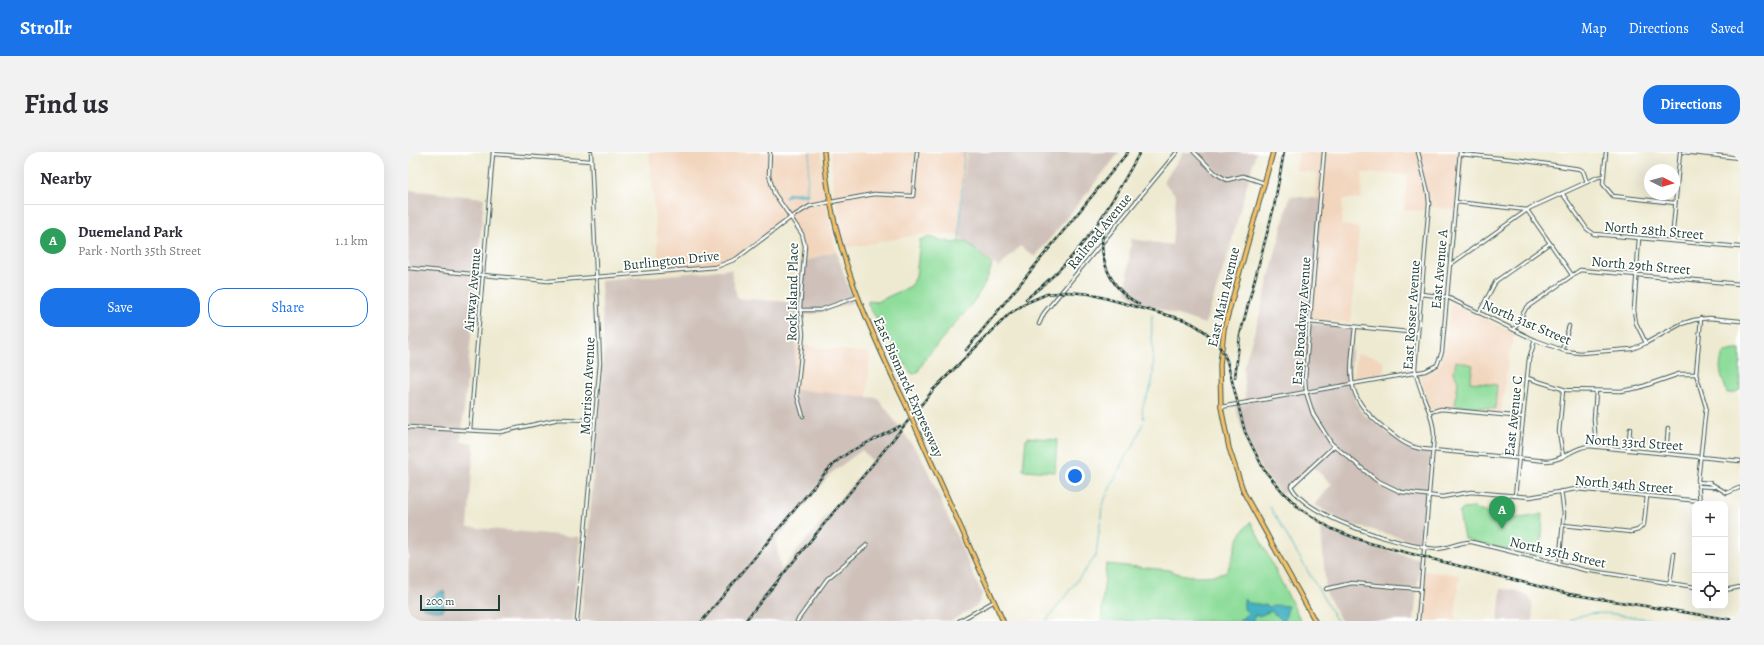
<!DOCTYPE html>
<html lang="en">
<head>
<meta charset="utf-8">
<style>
	:root { --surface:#fff; --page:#f2f2f3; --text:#2b2b33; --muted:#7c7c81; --line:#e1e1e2; --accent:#1a73e8 }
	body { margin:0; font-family:Alegreya,serif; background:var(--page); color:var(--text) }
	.controls { position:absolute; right:12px; bottom:12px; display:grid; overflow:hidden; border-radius:8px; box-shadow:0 4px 16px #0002 }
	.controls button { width:36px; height:36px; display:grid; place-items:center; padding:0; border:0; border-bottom:1px solid var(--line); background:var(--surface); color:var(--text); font:20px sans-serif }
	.compass { position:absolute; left:1236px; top:12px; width:36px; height:36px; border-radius:50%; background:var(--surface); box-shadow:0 4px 16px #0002; rotate:95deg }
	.scale { position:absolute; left:12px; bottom:10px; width:80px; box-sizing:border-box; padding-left:4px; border:2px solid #1f3d34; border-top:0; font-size:11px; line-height:14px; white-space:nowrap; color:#1f3d34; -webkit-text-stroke:3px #fff; paint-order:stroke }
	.you { position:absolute; left:667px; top:324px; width:14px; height:14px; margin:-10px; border:3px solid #fff; border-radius:50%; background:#1a73e8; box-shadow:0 0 0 6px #1a73e833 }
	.badge { display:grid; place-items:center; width:26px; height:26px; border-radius:50%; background:var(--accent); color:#fff; font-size:13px; font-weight:700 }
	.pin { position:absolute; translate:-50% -33px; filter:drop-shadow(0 1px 2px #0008) }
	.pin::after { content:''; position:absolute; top:21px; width:14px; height:12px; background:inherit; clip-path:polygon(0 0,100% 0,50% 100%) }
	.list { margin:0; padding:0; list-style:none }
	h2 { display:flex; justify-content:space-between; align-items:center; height:52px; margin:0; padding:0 16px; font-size:17px }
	h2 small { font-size:13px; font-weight:400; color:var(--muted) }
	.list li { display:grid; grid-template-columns:26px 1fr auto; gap:12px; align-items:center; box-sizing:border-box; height:72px; padding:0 16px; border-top:1px solid var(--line) }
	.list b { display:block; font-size:15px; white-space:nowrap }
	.list p { margin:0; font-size:13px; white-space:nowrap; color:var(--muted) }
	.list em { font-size:13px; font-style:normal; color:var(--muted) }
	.actions { display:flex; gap:8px; padding:12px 16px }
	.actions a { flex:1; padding:9px 0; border:1px solid var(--accent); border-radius:16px; text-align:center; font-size:14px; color:var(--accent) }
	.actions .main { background:var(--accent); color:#fff }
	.icon { flex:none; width:22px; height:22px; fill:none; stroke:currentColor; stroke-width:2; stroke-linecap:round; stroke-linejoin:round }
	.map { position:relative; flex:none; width:1332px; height:469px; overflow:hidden; border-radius:16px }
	header { display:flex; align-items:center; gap:24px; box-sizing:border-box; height:56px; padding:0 20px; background:var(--accent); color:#fff }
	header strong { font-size:19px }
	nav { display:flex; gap:22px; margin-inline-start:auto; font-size:14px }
	.intro { display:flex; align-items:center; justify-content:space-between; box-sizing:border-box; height:96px; padding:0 24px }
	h1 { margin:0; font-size:28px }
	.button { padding:10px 18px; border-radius:16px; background:var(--accent); color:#fff; font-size:14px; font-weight:700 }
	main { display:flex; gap:24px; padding:0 24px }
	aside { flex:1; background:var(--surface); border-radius:16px; box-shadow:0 4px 16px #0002 }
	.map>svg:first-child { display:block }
	.built { fill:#f2d5bd }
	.industrial { fill:#cfc1ba; fill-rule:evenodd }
	.green { fill:#8fdd9b; stroke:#578d68 }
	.water { fill:#45b1c2; stroke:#32777b }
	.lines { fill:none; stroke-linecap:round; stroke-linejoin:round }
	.stream { stroke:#45b1c2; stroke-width:1 }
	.canal { stroke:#45b1c2; stroke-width:3 }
	.minor-casing { stroke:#3e574c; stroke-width:4.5 }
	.major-casing { stroke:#3e574c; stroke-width:5.5 }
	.minor { stroke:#fff; stroke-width:2.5 }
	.major { stroke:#f4c16b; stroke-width:3.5 }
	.rail-casing { stroke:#1f3d34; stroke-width:2.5 }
	.rail { stroke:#fff; stroke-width:1; stroke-dasharray:3; stroke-linecap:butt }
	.major-bridge-casing { stroke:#3e574c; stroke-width:5.5; stroke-linecap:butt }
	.major-bridge { stroke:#f4c16b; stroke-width:3.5 }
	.labels { text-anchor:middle; stroke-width:3.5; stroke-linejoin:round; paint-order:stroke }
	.street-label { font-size:14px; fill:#1f3d34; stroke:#fff }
</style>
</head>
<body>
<header>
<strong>Strollr</strong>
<nav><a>Map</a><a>Directions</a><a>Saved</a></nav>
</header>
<div class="intro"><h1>Find us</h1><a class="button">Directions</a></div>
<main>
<aside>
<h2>Nearby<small></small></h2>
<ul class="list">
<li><span class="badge" style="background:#2e9e5b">A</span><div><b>Duemeland Park</b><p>Park · North 35th Street</p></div><em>1.1 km</em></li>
</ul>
<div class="actions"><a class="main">Save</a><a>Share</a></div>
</aside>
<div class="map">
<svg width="1332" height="469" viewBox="0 0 1332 469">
	<rect width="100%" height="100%" fill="#fff"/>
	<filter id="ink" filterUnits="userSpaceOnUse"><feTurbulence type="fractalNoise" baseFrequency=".025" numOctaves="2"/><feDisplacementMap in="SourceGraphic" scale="8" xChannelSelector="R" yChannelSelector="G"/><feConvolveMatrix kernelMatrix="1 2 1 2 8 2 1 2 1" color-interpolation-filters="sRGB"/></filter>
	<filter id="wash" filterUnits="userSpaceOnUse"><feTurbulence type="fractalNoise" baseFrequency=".012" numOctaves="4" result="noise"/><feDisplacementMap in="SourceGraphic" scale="16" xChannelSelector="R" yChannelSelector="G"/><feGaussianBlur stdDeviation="0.9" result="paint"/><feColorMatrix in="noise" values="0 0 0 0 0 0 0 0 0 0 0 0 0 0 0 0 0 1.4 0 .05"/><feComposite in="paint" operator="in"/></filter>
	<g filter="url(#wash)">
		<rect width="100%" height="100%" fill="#eeead1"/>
		<g class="built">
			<polygon points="241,0 413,0 418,47 428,99 395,110 393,85 379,66 325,106 314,111 305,115 252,119"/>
			<polygon points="423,0 559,0 550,83 513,82 438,96 427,43 426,45"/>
			<polygon points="891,0 1056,0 1049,58 1026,55 1016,59 996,58 999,22 954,21 953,47 935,47 933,73 951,76 943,171 903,167 914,48 908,47 909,21 888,18"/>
			<polygon points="1043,150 1107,182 1102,197 1093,260 1034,255 1023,257 1011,223 1027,218 1035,208"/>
			<polygon points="388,193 462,201 459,245 384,237"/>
			<polygon points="948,202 965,204 976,210 977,221 946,226"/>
			<polygon points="1016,419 1051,423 1047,469 1012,469"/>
		</g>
		<g class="industrial">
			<polygon points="559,0 712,0 627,105 612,94 591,116 550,83"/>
			<polygon points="776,0 848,0 821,99 797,172 745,155 728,148 718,140 723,87 764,93 768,43 755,30"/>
			<polygon points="0,38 76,46 53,290 66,291 60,375 172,385 164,469 0,469"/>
			<polygon points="882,44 914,47 903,172 945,176 942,235 953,260 993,291 1008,297 1022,299 1013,391 938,371 907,353 924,332 905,315 874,343 854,319 834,277 827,254 838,252 835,217 851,165"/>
			<path d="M428 99 445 150 402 163H391L384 237 470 246 514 306 574 442 570 453 543 469H173L196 201 193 129 323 117 329 146 391 151 395 110ZM454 298 464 309 373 418 368 390 422 322Z"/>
			<polygon points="913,375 963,394 1012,407 1006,469 933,469 918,440"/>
			<polygon points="1093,437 1107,438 1121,445 1124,451 1125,469 1090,469"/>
		</g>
		<g class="green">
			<path d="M520 85 545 91 557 89 584 112C573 156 529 183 509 221L506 222 502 220 460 153V149L469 150 503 134 508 125 512 88Z"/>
			<path d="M1327 198H1332V237L1326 241H1319C1315 226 1307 215 1317 200Z"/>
			<polygon points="1048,209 1065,213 1062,230 1089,233 1087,257 1047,253 1050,229 1046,220"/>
			<polygon points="620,285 649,288 647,320 615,318 618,287"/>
			<path d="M1067 356C1093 369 1108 368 1135 362L1133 404 1074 392 1056 386 1051 361 1055 357Z"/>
			<path d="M843 370 893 469H693L698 412 761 418C776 426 800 425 817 421 829 404 824 386 843 370Z"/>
		</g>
		<g class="water">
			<polygon points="34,439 38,441 35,458 31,459 15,456 14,453 16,449"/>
			<polygon points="836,447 841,451 858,453 861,455 865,453 880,454 877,469 875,469 863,459 851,464 848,462 846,465 846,469 831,469 840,461 836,457"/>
		</g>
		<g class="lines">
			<g class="stream">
				<polyline points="398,46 402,0"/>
				<polyline points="551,89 556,0"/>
				<path d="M736 267C730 255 741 243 744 230 748 211 742 182 744 163"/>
				<polyline points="694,353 717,305 725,295 735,271"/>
				<polyline points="862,355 929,469"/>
				<polyline points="638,469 688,404 694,356"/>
				<path d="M1162 469C1183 453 1226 466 1251 469"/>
			</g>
			<polyline class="canal" points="378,45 381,42 399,42"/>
		</g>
	</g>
	<g filter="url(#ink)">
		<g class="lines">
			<defs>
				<g id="minor">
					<polyline points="362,0 361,23 366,41 394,82 397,94 392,155 395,182 389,243 395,264"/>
					<polyline points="786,0 807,21 819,28 835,24 856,31"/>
					<polyline points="916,0 897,226 898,240 905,262 923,291 968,328 993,340 1034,345 1063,340 1122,345 1168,337 1292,349"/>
					<polyline points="1198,0 1195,32 1205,44 1267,51"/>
					<polyline points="1275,0 1332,6"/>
					<polyline points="85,2 183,9"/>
					<polyline points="1052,2 1112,8 1172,17 1175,19 1179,30"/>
					<polyline points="1154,41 1179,77 1186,82 1332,95"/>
					<polyline points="1048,50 1119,58"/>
					<polyline points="1119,58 1164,123"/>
					<polyline points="1231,86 1226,158 1228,171 1238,191"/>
					<polyline points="1264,89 1272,0"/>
					<polyline points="1043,112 1122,56 1190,25 1196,24"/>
					<polyline points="0,116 140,129 308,115 328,107 382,66 402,54 466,42 505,44 509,0"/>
					<polyline points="1013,142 1039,145 1127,188 1157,199 1172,201 1224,197 1238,191 1273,172 1286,168 1301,166 1332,169"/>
					<polyline points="392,158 412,158 449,145"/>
					<polyline points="1071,161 1088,129 1142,91"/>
					<polyline points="901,170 1010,181"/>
					<polyline points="631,172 636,161 769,0"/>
					<path d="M947 175C942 225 935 245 979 278 990 287 1000 295 1014 297L1139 309C1155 309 1165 295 1181 294L1332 309"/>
					<polyline points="1106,178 1118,156 1172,118 1332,132"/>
					<polyline points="1154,198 1161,174"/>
					<polyline points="1119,226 1158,238 1213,239 1230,236 1271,222 1288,222"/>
					<polyline points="1155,238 1151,280 1155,304"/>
					<polyline points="813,255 1017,219 1029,213 1034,200 1052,0"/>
					<polyline points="1022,260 1033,257 1115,265"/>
					<polyline points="0,275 92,280 151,267 187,268"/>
					<polyline points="62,278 85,0"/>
					<path d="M926 294 883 334C897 365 996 395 1028 397 1041 397 1051 389 1064 390L1177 418 1287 435"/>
					<polyline points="1188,295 1186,267 1188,239"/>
					<polyline points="1220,298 1222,277"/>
					<polyline points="1258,302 1260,276"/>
					<polyline points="1290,330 1302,331 1319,341 1331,336"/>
					<polyline points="1290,334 1306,335"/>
					<polyline points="1107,344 1121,207 1127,188"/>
					<polyline points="1292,352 1290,328 1298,255 1288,222 1293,166"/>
					<polyline points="1155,373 1223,380 1230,378 1236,372 1239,344"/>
					<polyline points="1151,412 1156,361 1153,339"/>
					<polyline points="1262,431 1266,402"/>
					<polyline points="918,437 944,431 1012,437"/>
					<polyline points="1317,438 1332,435"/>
					<polyline points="169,469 192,211 183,0"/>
					<polyline points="389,469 419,427 459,393"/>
					<polyline points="551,469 585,450"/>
					<path d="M1010 469 1026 283C1025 259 1010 239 1007 216L1021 52 1020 40 1010 0"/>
				</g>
				<g id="major">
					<path d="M416 0C422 91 459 172 498 253"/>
					<polyline points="865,0 816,177 812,213 813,255 821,296 836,341 907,469"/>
					<polyline points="508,276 595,469"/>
				</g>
			</defs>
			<use href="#minor" class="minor-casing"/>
			<use href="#major" class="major-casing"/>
			<use href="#minor" class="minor"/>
			<use href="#major" class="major"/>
			<defs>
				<g id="rail">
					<path d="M701 63C685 96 698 135 731 152"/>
					<path d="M618 147C674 104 699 60 732 0"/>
					<polyline points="558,198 720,0"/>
					<polyline points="827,225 832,183 866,55 876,0"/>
					<path d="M523 240 601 162 618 151 639 142 660 140 682 142 777 168C795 176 812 190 819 209L837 280 856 318 874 339 892 357 924 377 961 391 1161 442 1332 469"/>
					<polyline points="294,469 417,321 430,308 443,299 492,274"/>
					<polyline points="337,469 526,237"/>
				</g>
			</defs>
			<use href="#rail" class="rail-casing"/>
			<use href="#rail" class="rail"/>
			<defs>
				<polyline id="major-bridge" points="498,253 508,276"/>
			</defs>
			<use href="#major-bridge" class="major-bridge-casing"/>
			<use href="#major-bridge" class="major-bridge"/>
		</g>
	</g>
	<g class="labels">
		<g class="street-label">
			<text transform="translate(1246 78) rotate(5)" y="5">North 28th Street</text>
			<text transform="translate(691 79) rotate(-51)" y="5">Railroad Avenue</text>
			<text transform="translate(263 108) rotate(-6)" y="5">Burlington Drive</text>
			<text transform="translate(1233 113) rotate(5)" y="5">North 29th Street</text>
			<text transform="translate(1031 117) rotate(-85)" y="5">East Avenue A</text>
			<text transform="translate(64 138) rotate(-85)" y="5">Airway Avenue</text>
			<text transform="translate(384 140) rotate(-89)" y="5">Rock Island Place</text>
			<text transform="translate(815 145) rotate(-77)" y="5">East Main Avenue</text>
			<text transform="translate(1003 163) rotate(-86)" y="5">East Rosser Avenue</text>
			<text transform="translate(893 169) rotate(-86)" y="5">East Broadway Avenue</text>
			<text transform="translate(1119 170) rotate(23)" y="5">North 31st Street</text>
			<text transform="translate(179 234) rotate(-87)" y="5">Morrison Avenue</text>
			<text transform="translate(501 235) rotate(66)" y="5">East Bismarck Expressway</text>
			<text transform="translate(1105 264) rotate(-84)" y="5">East Avenue C</text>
			<text transform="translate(1226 290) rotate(4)" y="5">North 33rd Street</text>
			<text transform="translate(1216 332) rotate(5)" y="5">North 34th Street</text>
			<text transform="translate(1150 400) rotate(13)" y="5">North 35th Street</text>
		</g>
	</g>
</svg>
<div class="controls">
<button>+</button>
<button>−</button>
<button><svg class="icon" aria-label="locate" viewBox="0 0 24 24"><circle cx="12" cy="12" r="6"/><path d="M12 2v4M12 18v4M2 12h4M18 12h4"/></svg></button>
</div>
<svg class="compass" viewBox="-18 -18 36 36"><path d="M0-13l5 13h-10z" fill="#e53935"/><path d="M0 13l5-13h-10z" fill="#7c7c81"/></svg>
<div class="scale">200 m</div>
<div class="you"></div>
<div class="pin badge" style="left:1094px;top:377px;background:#2e9e5b">A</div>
</div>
</main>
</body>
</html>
